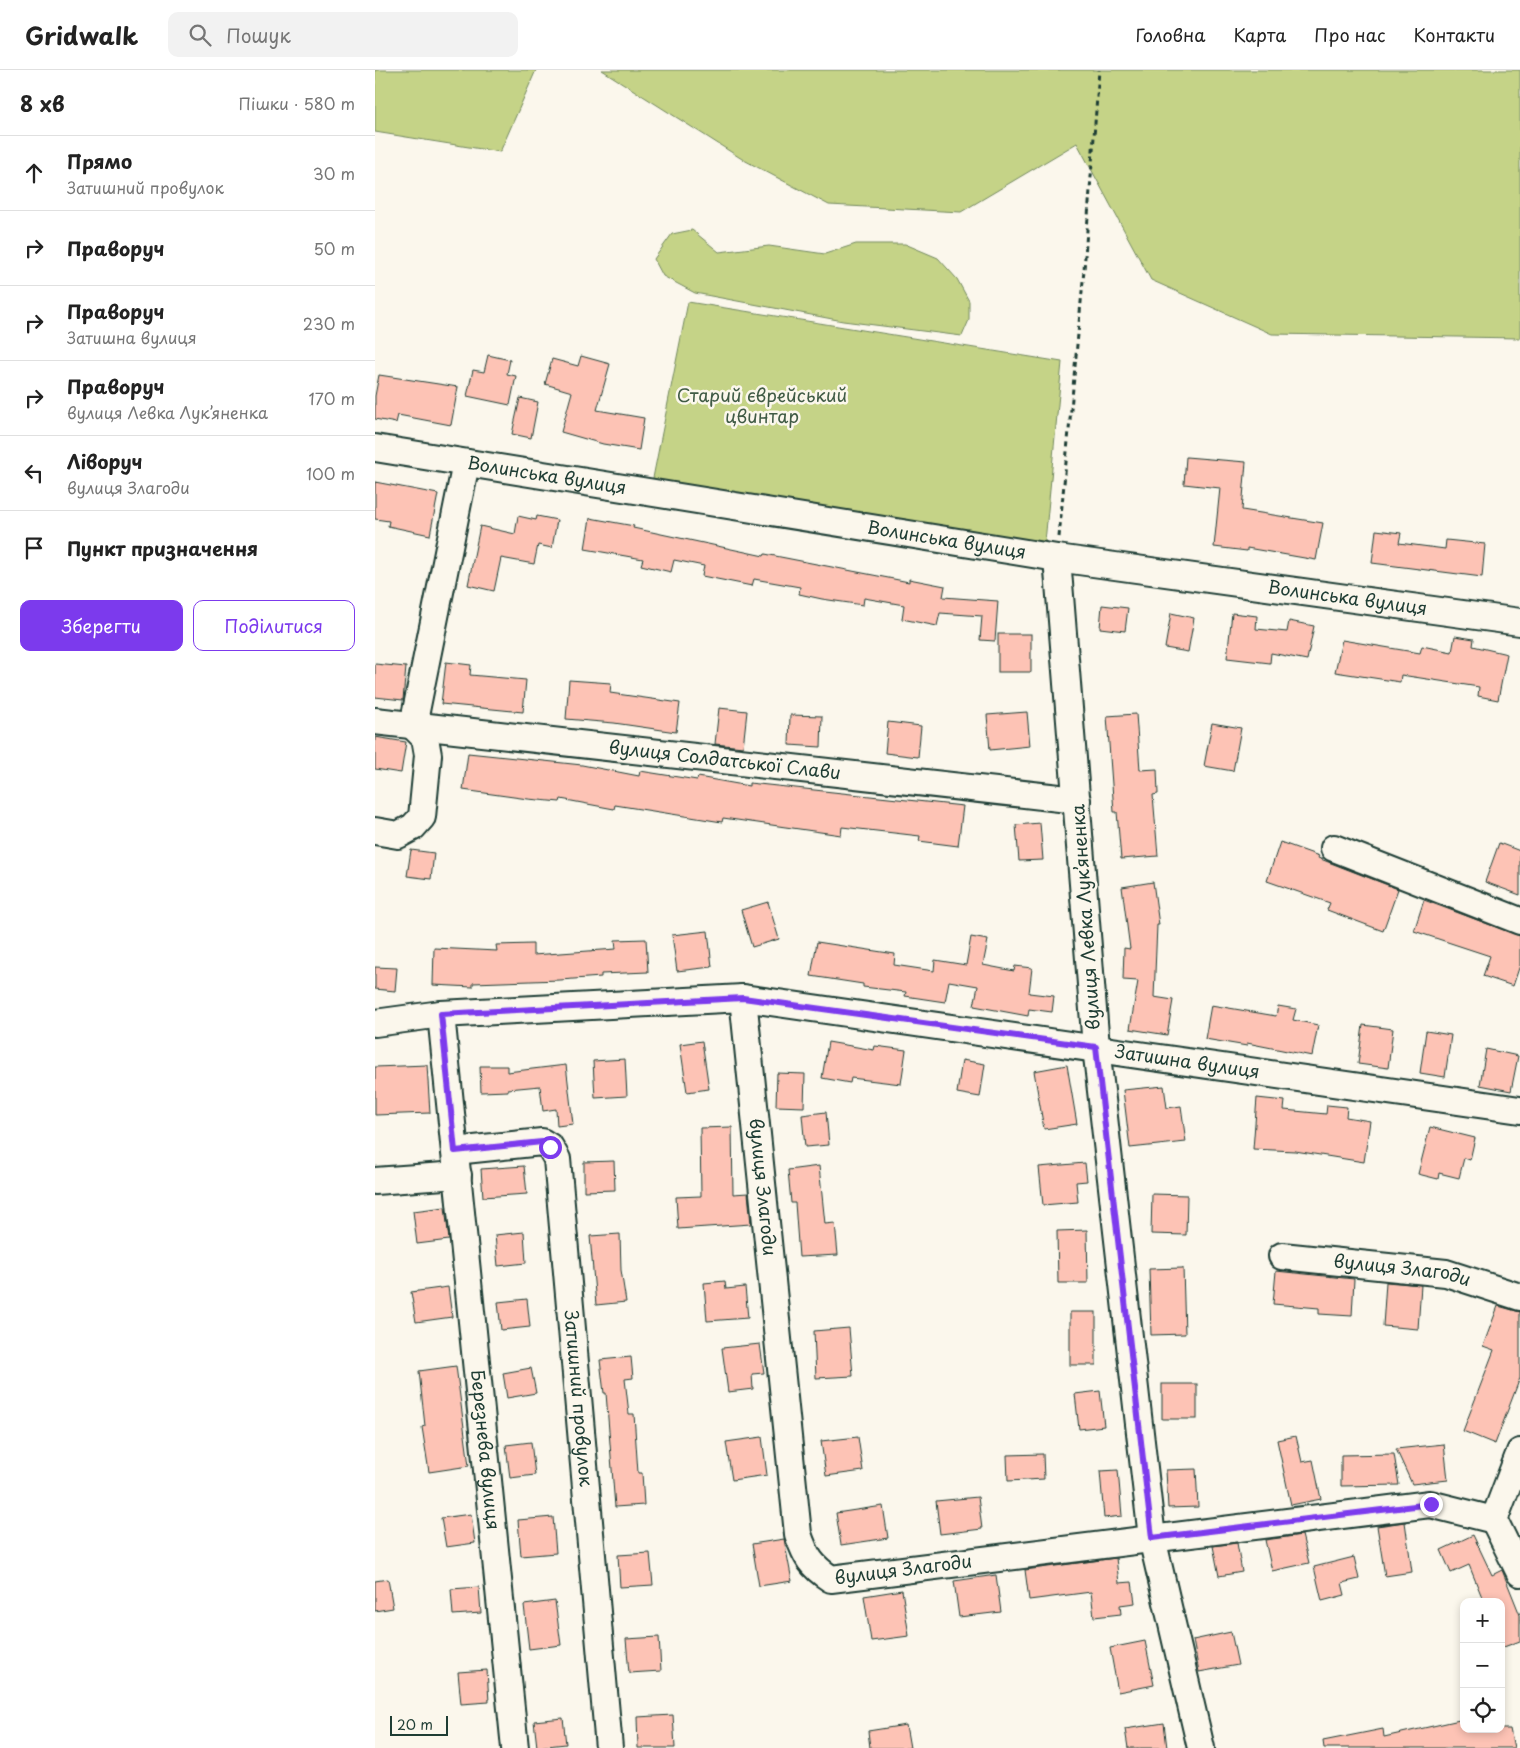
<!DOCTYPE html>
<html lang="uk">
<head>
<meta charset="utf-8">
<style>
	:root { --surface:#fff; --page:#f2f2f2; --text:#222; --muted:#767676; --line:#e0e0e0; --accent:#7c3aed }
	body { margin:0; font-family:"Playpen Sans",sans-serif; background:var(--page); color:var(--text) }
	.controls { position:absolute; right:15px; bottom:15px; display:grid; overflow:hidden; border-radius:10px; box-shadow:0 2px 8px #0003 }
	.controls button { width:45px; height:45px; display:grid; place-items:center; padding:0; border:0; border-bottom:1px solid var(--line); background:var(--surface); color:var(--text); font:25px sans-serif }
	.scale { position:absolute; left:15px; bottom:12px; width:58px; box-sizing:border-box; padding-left:5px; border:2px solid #1f3d34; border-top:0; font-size:14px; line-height:18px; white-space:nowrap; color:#1f3d34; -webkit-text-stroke:4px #fbf7ec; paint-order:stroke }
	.stop { position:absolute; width:15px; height:15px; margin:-11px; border:4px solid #7c3aed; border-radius:50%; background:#fff }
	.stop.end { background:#7c3aed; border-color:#fff; box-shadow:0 1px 5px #0008 }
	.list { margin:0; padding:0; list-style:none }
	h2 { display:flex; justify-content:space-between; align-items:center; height:65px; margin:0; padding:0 20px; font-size:21px }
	h2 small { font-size:16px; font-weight:400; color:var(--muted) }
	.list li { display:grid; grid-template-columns:32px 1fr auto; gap:15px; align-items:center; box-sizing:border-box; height:75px; padding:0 20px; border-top:1px solid var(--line) }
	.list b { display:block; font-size:19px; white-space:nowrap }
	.list p { margin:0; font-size:16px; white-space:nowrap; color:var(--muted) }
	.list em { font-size:16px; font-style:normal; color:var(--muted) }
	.actions { display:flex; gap:10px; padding:15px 20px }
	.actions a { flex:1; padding:11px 0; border:1px solid var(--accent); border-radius:10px; text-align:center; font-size:18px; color:var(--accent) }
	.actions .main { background:var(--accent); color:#fff }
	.icon { flex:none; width:28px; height:28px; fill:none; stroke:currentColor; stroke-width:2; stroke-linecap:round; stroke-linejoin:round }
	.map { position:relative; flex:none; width:1145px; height:1678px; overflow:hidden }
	header { display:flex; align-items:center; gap:30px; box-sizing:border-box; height:70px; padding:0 25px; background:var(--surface); border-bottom:1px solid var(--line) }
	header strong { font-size:24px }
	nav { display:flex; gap:28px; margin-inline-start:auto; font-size:18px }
	.search { width:350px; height:45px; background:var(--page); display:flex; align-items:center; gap:12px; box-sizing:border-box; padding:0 18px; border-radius:10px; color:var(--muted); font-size:19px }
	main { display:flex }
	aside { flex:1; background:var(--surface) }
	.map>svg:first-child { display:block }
	.green { fill:#c5d387; stroke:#72885e }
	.building { fill:#fdc3b5; stroke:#1f3d34 }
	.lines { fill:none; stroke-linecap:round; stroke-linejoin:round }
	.minor-casing { stroke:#1f3d34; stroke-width:30 }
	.path { stroke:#1f3d34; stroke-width:3; stroke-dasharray:5 4; stroke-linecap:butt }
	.minor { stroke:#fbf7ec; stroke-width:26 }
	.route { stroke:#7c3aed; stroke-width:6 }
	.labels { text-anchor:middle; stroke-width:5; stroke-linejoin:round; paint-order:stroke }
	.park-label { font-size:18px; fill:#405b45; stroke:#fbf7ec }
	.street-label { font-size:18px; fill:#1f3d34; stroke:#fbf7ec }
</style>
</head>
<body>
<header>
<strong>Gridwalk</strong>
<div class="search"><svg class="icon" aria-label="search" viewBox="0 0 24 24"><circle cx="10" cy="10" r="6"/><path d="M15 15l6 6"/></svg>Пошук</div>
<nav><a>Головна</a><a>Карта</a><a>Про нас</a><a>Контакти</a></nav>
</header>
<main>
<aside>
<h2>8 хв<small>Пішки · 580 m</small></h2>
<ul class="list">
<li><svg class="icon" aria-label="ahead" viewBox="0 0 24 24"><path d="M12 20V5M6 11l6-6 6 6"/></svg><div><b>Прямо</b><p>Затишний провулок</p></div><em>30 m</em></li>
<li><svg class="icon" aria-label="right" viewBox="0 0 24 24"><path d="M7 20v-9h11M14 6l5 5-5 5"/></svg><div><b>Праворуч</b></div><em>50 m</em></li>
<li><svg class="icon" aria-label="right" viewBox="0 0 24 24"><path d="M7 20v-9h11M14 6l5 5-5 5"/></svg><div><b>Праворуч</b><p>Затишна вулиця</p></div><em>230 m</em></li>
<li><svg class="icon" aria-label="right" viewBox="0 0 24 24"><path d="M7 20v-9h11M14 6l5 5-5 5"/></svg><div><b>Праворуч</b><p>вулиця Левка Лукʼяненка</p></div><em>170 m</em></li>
<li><svg class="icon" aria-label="left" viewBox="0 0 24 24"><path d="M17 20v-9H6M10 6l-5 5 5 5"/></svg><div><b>Ліворуч</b><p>вулиця Злагоди</p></div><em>100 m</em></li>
<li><svg class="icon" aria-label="arrive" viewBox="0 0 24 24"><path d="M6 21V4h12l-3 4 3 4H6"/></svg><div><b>Пункт призначення</b></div></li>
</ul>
<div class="actions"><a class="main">Зберегти</a><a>Поділитися</a></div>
</aside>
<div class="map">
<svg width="1145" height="1678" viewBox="0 0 1145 1678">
	<rect width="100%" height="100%" fill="#fbf7ec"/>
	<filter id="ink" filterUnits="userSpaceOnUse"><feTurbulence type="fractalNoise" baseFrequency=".02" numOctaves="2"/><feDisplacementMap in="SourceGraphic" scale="10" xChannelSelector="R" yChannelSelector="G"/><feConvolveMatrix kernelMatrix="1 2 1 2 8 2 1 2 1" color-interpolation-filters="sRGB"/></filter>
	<g filter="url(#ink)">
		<g class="green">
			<polygon points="0,0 161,0 125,82 0,62"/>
			<polygon points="227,0 1145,0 1145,268 897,264 776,210 702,73 586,142 454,135 367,89"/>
			<polygon points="317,160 344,182 394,176 450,184 481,174 530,174 563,188 582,209 594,231 594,250 587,266 468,251 320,223 288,206 279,189 297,164"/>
			<polygon points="313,232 687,292 670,472 277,413"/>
		</g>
		<g class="building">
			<polygon points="113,285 135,290 132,304 141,306 135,335 92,326 98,300 109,302"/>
			<polygon points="206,286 235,294 222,340 269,348 264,380 228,374 186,362 197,322 170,314 177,289 203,296"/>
			<polygon points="4,305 83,317 76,355 23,345 21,353 0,349 0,326"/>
			<polygon points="145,328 163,332 156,368 137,364"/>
			<polygon points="811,387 871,392 867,440 948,453 941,490 872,478 872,481 839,477 845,418 809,414"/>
			<polygon points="0,412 63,424 55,465 13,456 14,451 0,449"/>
			<polygon points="143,446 161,450 162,446 182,450 177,478 163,475 159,494 126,488 119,521 93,515 105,456 140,464"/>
			<polygon points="215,448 259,456 258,458 389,486 390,484 431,492 534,512 534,509 570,516 568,527 623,531 620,571 605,570 607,546 565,543 562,556 527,549 529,535 489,528 488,535 447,529 424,524 425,517 379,509 377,516 327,506 329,496 299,490 296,502 266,495 268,489 210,479"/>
			<polygon points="1001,460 1026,463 1024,473 1070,479 1071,470 1110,474 1107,507 997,493"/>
			<polygon points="727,535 753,538 750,561 725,558"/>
			<polygon points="796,543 819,548 813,582 790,578"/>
			<polygon points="857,543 882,546 881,559 912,562 914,551 939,556 932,590 896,583 895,593 852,588"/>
			<rect x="623" y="564" width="33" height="38"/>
			<polygon points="1080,566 1099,569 1098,576 1132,584 1123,630 1103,626 1104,617 1026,605 1025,612 960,602 967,570 1045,583 1047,576 1077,582"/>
			<polygon points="71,592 96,595 95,605 151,610 148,642 66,634"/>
			<polygon points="0,594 31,597 28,630 0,627"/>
			<polygon points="194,610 236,613 235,623 305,633 301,662 239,653 191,649"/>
			<polygon points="344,638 372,641 368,677 340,674"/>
			<polygon points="652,642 655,676 615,680 612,645"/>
			<polygon points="761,644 765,700 782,699 783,724 778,725 783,786 746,789 742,742 739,742 732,646"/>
			<polygon points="415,645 447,646 446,677 414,675"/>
			<polygon points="513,652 546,656 543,687 510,683"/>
			<polygon points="837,653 866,658 858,701 829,696"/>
			<polygon points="0,667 31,672 26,703 0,699"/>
			<polygon points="93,683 207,695 264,706 265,701 322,710 323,707 374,716 374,713 588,736 583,776 544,771 545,766 467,757 466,765 348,748 347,752 240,735 239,739 186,729 185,732 153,729 88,720"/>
			<polygon points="665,753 668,790 644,791 641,755"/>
			<polygon points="905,772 944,786 943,788 1023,819 1008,861 952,840 955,833 892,811"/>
			<polygon points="1124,773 1145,781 1145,825 1110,812"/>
			<polygon points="36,780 59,783 56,809 32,806"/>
			<polygon points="778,812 784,855 782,855 779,927 798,930 792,965 755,959 763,911 748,910 749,878 755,879 747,817"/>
			<polygon points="1049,830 1145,866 1145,895 1138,916 1108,906 1115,886 1039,861"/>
			<polygon points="393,832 404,869 377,877 366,840"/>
			<polygon points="333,861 337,897 302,901 297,865"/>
			<polygon points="596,867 613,870 608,895 639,901 640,896 657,898 654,923 679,926 677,942 654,939 653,946 599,936 603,916 574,911 570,932 530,926 531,922 488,917 488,914 436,906 442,872 520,884 519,895 559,901 560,890 591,895"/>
			<polygon points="271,869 273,902 226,904 226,907 185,910 98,913 98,917 58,915 59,878 122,881 121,875 158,874 158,885 241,879 240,870"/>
			<polygon points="0,897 22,898 20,921 0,919"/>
			<polygon points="836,935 901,946 903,936 921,939 918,950 943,955 937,986 872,973 872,976 830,969"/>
			<polygon points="988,955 1018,959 1013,998 983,994"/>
			<polygon points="1051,961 1076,965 1070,1007 1045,1003"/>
			<polygon points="327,971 334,1019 312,1022 305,974"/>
			<polygon points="453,972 499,980 500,976 531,980 526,1014 476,1008 475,1013 447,1008"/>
			<polygon points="1111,979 1143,986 1136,1021 1105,1015"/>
			<polygon points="250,989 252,1026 220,1028 218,991"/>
			<polygon points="587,990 610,994 605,1027 582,1023"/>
			<polygon points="52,995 55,1043 0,1045 0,997"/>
			<polygon points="191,995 198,1054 182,1056 181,1039 168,1041 165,1016 133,1019 133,1021 106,1022 105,996 132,996 132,1002"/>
			<polygon points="692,995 702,1054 669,1059 659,1001"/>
			<polygon points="402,1003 430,1004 429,1037 401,1036"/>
			<polygon points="789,1016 792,1038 806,1036 811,1072 755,1078 748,1020"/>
			<polygon points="882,1028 910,1031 909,1040 951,1044 952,1035 972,1037 971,1047 995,1051 989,1092 920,1081 878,1079"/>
			<polygon points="451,1042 454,1075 430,1077 427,1045"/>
			<polygon points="357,1057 358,1124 373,1123 376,1154 303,1159 301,1127 326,1126 325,1058"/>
			<polygon points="1055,1057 1100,1068 1095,1090 1089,1088 1084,1108 1064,1103 1063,1109 1043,1104"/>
			<polygon points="239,1091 240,1120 209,1121 209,1092"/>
			<polygon points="710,1093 712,1111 701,1112 703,1132 668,1135 664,1097"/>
			<polygon points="149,1096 152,1124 108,1127 106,1099"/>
			<polygon points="444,1096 450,1154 460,1153 463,1185 424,1187 420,1133 416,1133 413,1100"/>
			<polygon points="777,1124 812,1125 811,1165 776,1164"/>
			<polygon points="70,1137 74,1170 42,1174 38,1141"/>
			<polygon points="712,1160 713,1213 683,1213 682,1161"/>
			<polygon points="149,1162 151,1193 123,1196 120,1165"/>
			<polygon points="245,1164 246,1200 251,1232 221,1235 215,1166"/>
			<polygon points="808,1198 810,1264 776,1265 774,1199"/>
			<polygon points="901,1201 979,1209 977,1246 944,1244 944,1238 898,1234"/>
			<polygon points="350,1211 351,1219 370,1217 373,1248 332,1251 329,1213"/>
			<polygon points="1011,1212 1046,1215 1043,1259 1008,1256"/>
			<polygon points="73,1217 77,1247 41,1252 36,1222"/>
			<polygon points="152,1229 155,1257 126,1260 123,1232"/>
			<polygon points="1123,1236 1145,1242 1145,1308 1120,1374 1088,1361 1119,1280 1108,1276"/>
			<rect x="695" y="1242" width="26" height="53"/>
			<polygon points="474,1258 478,1306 441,1308 439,1261"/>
			<polygon points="385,1274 389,1303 377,1304 378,1319 353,1322 347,1278"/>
			<polygon points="256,1287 258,1308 250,1309 254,1344 259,1344 263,1403 267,1403 269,1435 240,1437 231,1323 229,1323 225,1290"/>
			<polygon points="81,1296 94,1396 54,1402 47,1357 50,1356 44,1301"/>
			<polygon points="156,1298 161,1323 132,1328 128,1303"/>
			<rect x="787" y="1314" width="35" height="35"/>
			<polygon points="725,1321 729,1356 704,1359 700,1324"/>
			<polygon points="921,1366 927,1392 938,1390 946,1429 916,1435 902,1370"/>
			<polygon points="387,1367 392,1405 357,1410 351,1372"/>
			<polygon points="483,1367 488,1401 451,1406 446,1371"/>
			<polygon points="156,1372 160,1405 135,1408 131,1375"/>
			<polygon points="1069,1374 1073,1410 1037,1414 1021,1379"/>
			<polygon points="668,1384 669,1409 633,1411 632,1385"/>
			<polygon points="1019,1384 1024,1415 966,1416 966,1385"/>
			<polygon points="821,1399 823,1437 793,1438 791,1400"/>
			<polygon points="743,1400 747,1446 729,1448 725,1401"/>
			<polygon points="603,1427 607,1459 565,1464 561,1431"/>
			<polygon points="508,1436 513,1468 466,1475 461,1443"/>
			<polygon points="96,1444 100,1473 71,1477 66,1448"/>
			<polygon points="178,1447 181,1483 146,1486 143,1450"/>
			<polygon points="1030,1452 1037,1502 1010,1506 1002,1456"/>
			<polygon points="927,1465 934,1493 897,1501 890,1470"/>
			<polygon points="1098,1465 1117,1505 1127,1500 1145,1545 1145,1571 1126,1578 1126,1532 1109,1532 1094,1495 1076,1503 1066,1480"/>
			<polygon points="409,1469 417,1511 384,1516 377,1474"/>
			<polygon points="862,1473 867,1502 844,1506 838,1476"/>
			<polygon points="275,1483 278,1515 245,1517 243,1485"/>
			<polygon points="979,1487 984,1509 967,1513 970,1525 947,1531 939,1497"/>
			<polygon points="741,1488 744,1513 757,1512 760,1533 745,1535 746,1544 719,1547 716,1522 654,1530 650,1500"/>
			<polygon points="621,1505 626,1542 584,1547 579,1511"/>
			<polygon points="13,1509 18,1538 0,1541 0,1511"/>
			<polygon points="104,1517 106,1543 78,1545 76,1519"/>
			<polygon points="527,1520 534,1566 496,1571 489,1526"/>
			<polygon points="180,1531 186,1575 154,1579 149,1535"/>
			<polygon points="856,1562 863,1595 824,1602 818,1570"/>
			<polygon points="284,1567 286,1601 254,1603 251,1569"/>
			<polygon points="770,1571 779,1615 743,1622 735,1578"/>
			<polygon points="112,1600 114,1632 86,1634 83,1602"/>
			<polygon points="298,1645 300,1678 263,1678 262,1647"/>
			<polygon points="188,1648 191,1674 162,1677 159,1651"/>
			<polygon points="1089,1649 1089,1659 1135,1659 1139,1678 949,1678 948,1671 1008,1659 1009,1667"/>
			<polygon points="789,1653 792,1678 753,1678 750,1659"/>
			<polygon points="531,1655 535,1678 495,1678 493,1661"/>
		</g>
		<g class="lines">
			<defs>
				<g id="minor">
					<path id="s1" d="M0 378 682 488 1145 552"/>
					<polyline points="682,488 721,977 777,1468 826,1678"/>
					<path id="s2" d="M0 651 702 730"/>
					<polyline points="0,761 23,765 38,757 47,747 53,685 50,668 38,656 91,393"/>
					<polyline points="959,778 1145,851"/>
					<path id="s3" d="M368 928 423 1464C431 1487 436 1496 456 1509L1055 1434 1119 1450 1145 1382"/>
					<path id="s4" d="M66 944 140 1678"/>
					<path id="s5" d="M0 953 66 944 368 928 1145 1040"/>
					<path id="s6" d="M80 1081 167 1072 175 1077 182 1089 234 1678"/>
					<polyline points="0,1111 83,1105"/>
					<path id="s7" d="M907 1186 1071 1203 1145 1227"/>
					<polyline points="1119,1450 1145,1503"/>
				</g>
			</defs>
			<use href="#minor" class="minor-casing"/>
			<polyline class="path" points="684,467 709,200 724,0"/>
			<use href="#minor" class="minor"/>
		</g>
	</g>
	<g class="lines" filter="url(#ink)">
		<polyline class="route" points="175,1077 167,1072 80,1081 66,944 368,928 721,977 777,1468 1056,1434"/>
	</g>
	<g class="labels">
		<g class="park-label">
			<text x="387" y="332">Старий єврейський<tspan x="387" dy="21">цвинтар</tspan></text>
		</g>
		<g class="street-label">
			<text dy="6" stroke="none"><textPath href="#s1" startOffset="174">Волинська вулиця</textPath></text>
			<text dy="6" stroke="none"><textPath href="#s1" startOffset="579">Волинська вулиця</textPath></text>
			<text dy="6" stroke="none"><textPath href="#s1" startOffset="984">Волинська вулиця</textPath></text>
			<text dy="6" stroke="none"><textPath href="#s2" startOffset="352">вулиця Солдатської Слави</textPath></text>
			<text transform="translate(711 847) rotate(-94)" y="6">вулиця Левка Лукʼяненка</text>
			<text dy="6" stroke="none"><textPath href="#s5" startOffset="818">Затишна вулиця</textPath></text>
			<text dy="6" stroke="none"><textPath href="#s3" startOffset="190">вулиця Злагоди</textPath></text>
			<text dy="6" stroke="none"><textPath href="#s7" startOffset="121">вулиця Злагоди</textPath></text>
			<text dy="6" stroke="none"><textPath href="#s6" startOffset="351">Затишний провулок</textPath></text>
			<text dy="6" stroke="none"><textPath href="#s4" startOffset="438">Березнева вулиця</textPath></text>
			<text dy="6" stroke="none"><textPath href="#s3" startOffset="669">вулиця Злагоди</textPath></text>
		</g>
	</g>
</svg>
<div class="controls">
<button>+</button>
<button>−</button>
<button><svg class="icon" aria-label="locate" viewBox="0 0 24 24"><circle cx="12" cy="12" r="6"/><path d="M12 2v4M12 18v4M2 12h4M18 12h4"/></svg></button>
</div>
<div class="scale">20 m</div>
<div class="stop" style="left:175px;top:1077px"></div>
<div class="stop end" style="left:1056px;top:1434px"></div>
</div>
</main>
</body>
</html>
